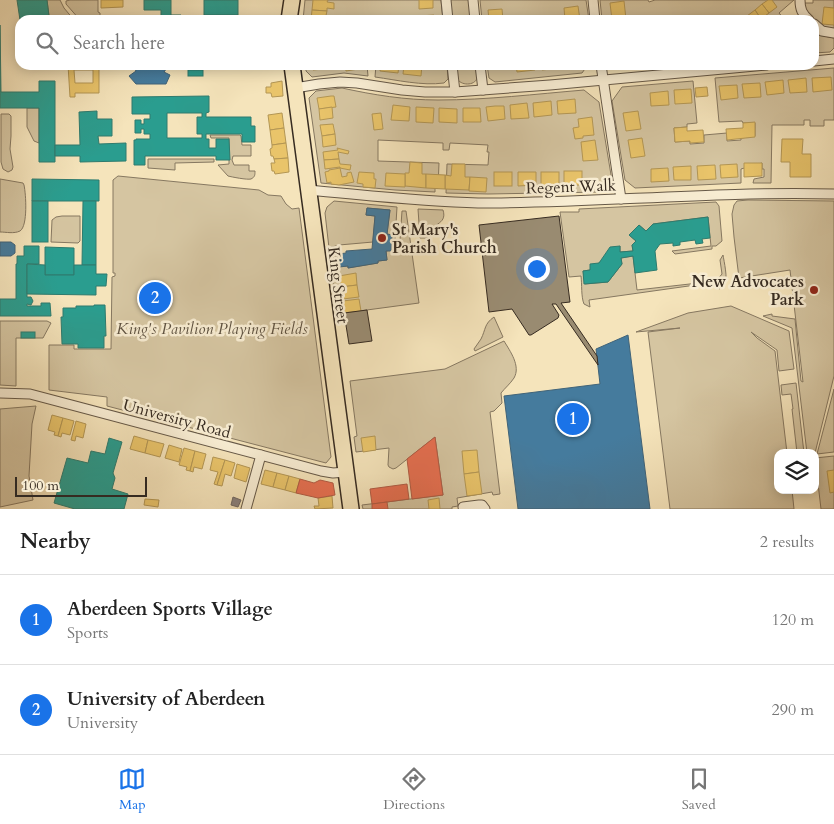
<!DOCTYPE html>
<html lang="en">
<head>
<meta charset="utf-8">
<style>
	:root { --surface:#fff; --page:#f6f6f6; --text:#222; --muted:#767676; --line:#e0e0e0; --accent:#1a73e8 }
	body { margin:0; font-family:Cardo,serif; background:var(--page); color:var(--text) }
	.controls { position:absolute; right:15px; bottom:15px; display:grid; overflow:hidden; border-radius:10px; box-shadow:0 2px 12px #0003 }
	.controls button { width:45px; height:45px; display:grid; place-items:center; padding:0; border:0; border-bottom:1px solid var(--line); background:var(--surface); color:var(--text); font:25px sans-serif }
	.scale { position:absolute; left:15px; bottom:12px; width:132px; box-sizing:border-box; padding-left:5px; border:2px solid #362b21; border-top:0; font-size:14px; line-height:18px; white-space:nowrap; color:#362b21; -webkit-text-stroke:4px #f8edd3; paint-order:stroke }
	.you { position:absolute; left:536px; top:268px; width:18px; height:18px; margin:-12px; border:4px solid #fff; border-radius:50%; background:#1a73e8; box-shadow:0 0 0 8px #1a73e833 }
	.badge { display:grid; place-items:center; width:32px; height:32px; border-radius:50%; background:var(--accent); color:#fff; font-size:16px; font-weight:700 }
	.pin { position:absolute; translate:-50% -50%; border:2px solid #fff; box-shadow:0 1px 5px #0006 }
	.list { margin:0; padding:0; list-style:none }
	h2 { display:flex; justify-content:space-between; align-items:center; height:65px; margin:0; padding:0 20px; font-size:21px }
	h2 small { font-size:16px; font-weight:400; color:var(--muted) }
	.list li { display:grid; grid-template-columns:32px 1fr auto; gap:15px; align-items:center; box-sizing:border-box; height:90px; padding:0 20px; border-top:1px solid var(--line) }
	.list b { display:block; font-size:19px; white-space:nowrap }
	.list p { margin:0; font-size:16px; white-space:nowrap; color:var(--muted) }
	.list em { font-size:16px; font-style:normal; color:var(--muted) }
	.icon { flex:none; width:28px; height:28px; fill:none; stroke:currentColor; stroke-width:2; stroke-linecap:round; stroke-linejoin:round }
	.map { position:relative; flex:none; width:834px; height:509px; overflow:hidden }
	.search { position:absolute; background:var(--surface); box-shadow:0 2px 12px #0003; left:15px; right:15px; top:15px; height:55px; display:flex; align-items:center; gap:12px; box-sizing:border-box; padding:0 18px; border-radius:15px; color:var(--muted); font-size:19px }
	.sheet { height:245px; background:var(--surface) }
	nav { display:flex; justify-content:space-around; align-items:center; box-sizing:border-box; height:70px; border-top:1px solid var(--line); background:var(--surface); font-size:14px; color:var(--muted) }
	nav a { display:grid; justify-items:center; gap:2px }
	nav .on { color:var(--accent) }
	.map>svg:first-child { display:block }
	.green { fill:#d5c5a1; stroke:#867861 }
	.homes { fill:#e9c46a; stroke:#b39654; fill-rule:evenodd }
	.shops { fill:#e76f51; stroke:#b25b43 }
	.schools { fill:#2a9d8f; stroke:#2e7b6e; fill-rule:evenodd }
	.public { fill:#457b9d; stroke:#406378 }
	.industry { fill:#8a817c; stroke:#716761 }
	.building { fill:#998b71; stroke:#362b21 }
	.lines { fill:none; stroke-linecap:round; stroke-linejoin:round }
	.minor-casing { stroke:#665948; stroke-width:11 }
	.primary-casing { stroke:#362b21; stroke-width:18 }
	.minor { stroke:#f8edd3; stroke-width:9 }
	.primary { stroke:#f5e4bb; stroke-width:15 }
	.poi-dot { fill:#8f2418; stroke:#f8edd3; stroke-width:2 }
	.labels { text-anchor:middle; stroke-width:5; stroke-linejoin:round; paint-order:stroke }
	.street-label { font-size:16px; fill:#362b21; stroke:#f8edd3 }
	.poi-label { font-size:16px; font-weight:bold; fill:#362b21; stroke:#f8edd3; text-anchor:start }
	.park-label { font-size:16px; font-style:italic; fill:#5e5241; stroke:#f8edd3 }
</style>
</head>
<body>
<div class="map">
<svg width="834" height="509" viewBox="0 0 834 509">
	<rect width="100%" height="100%" fill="#f5e4bb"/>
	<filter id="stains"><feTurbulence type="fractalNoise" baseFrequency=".004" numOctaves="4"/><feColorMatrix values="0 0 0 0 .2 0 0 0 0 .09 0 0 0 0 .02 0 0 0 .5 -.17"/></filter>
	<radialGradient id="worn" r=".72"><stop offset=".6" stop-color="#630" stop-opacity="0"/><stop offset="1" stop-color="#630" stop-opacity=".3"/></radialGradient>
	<g class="green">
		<polygon points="47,0 60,0 64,8 74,20 52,20 52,16 49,16"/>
		<polygon points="70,0 98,0 98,12 100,13 100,20 80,20 66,4 66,1"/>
		<polygon points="305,0 441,0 443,20 303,20"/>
		<polygon points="450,0 471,0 473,20 451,20"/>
		<polygon points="480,0 586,0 589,20 482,20"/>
		<polygon points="600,0 648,0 649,2 655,0 794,0 779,13 785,20 602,20"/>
		<polygon points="813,0 834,0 834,30 825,29 806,13 804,3 813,3"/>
		<polygon points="814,29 824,36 834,38 834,48 830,52 814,53"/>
		<polygon points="306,65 367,65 368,76 344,73 312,77 306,71"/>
		<path d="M376 65H447L448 79 444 83C422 86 397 80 375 77Z"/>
		<path d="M456 65H477C478 69 479 74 477 78 475 86 460 86 457 78 456 74 456 69 456 65Z"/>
		<polygon points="487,65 586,65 587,66 582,73 495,82 489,78"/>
		<polygon points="834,68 834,120 824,120 824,126 810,126 810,120 804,120 804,125 772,125 771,183 753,183 754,179 764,177 764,169 762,169 762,163 741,169 741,183 635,188 625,180 612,101 622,87 693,81 697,123 687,124 687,127 674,128 675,142 690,141 690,144 704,143 704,135 727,133 727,141 741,140 741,138 755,136 755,123 743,123 742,121 719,122 715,78"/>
		<path d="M342 88C374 95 405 100 438 100 487 100 536 94 584 90L599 102 612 181 602 192 488 194 446 193 447 164 488 165 489 152H487L488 145 450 143 449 150H443V143L378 140V161L439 163 438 188H435V192L395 190 321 183 309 98 316 91Z"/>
		<polygon points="27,108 39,108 39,143 34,141 27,127"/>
		<polygon points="1,114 9,114 11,116 11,136 10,149 13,167 12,170 8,172 3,169 1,162"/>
		<path d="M210 135H240L241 136 242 145H251V156H233L232 160 234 165H249V171H255C255 175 255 177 251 179 247 180 232 177 228 176L218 165 229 164V138H211Z"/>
		<polygon points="148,159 214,159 214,162 175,163 175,170 148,168"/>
		<polygon points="118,176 259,190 268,195 281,196 286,204 292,209 299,208 331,457 326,463 107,406 107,397 49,390 49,345 74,345 74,349 111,349 112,277 115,276 115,273 113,273 113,180"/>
		<path d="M0 179 23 183 24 185C26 194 28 226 20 231 14 234 6 232 0 232Z"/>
		<polygon points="748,200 834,201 834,376 815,453 807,453 792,328 763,316 772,314 772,316 795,319 801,381 803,382 790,270 739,278 734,237 732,214 734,205 737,201"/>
		<polygon points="334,201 397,207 395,240 395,242 398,244 400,240 402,211 406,211 419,303 337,314 329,252 338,258 339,266 348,266 348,268 378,263 378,261 387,260 386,251 391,250 392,235 387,234 390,210 367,208 366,215 375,216 373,242 339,245 329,248 325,213 327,207"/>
		<path d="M716 202 719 206 722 241 716 246H712V249L675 254 672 251 711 246 708 217 653 224 646 231 639 225 629 235 636 241 632 245 633 251 620 252V246L590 270 583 271 585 284 608 282 622 264 621 258 633 256 637 290 716 281 722 274 720 260 723 255C724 261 728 279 725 284 724 286 721 288 719 289L717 282 589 300 590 307 584 304C581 297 582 284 581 276L569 277 560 212H579V209Z"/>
		<path d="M418 209 443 210C448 226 429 222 429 238H420Z"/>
		<polygon points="62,216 80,216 80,241 78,243 51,242 52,220 56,217"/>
		<polygon points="731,306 789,331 794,369 779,371 777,350 751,332 757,338 775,351 787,453 778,453 778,490 792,490 794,509 670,509 648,332 680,328 636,332 688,313"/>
		<path d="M494 317 503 337 475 351 474 349C476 346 479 342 481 339 486 329 484 324 494 317Z"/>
		<polygon points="0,321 47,321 51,323 43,338 16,338 16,386 0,385"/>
		<path d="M504 341C510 351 521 366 514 378 510 384 505 388 501 393L502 403 494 411 490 412 500 494 493 495 492 492 457 498 458 506 452 507V509H363L362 505 443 495 435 437 396 468 393 469 389 467 388 465 389 448 356 452 354 437 357 436 350 381 445 369Z"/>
		<polygon points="796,383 804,453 797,453 792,409 793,409 791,394 782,395 781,385"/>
		<polygon points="834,389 834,452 817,454"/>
		<polygon points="36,406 32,424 29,476 33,500 0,507 0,409"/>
		<polygon points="834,456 834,509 821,509 815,458"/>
	</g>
	<g class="homes">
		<polygon points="101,0 123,0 123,7 101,8"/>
		<polygon points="313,0 328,0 327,2 334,3 334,9 327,8 327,11 312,10"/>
		<polygon points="419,0 433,0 433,8 419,9"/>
		<polygon points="768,0 772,0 777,7 769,13 762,4"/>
		<polygon points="624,1 626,19 612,20 610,3"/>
		<polygon points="762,4 769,13 761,19 755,10"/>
		<polygon points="578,6 580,20 565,20 564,8"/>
		<polygon points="824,7 834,8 834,25 822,24"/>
		<polygon points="502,9 503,20 489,20 488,10"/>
		<polygon points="312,10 327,11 325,20 311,20"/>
		<polygon points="755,10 761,19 760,20 750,20 747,16"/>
		<polygon points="434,15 435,20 420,20 420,16"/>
		<path d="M68 65H99V93H75V97H70ZM74 70H93V83H75Z"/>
		<polygon points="313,65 333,65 333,68 313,70"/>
		<polygon points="345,65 365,65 365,68 346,71"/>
		<polygon points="381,65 399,65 398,73 380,71"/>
		<polygon points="404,65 422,65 421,76 403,74"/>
		<polygon points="516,65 535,65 535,70 517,72"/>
		<polygon points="542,65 559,65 560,68 542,70"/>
		<polygon points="831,77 832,90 813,92 812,78"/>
		<polygon points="806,78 807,92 790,93 788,80"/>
		<polygon points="783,80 784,93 767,95 765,82"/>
		<polygon points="282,81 283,96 272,97 271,93 266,93 266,87 271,87 271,83"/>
		<polygon points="760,83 761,97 744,98 742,84"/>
		<polygon points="737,85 738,98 721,100 719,86"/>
		<polygon points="707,87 708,96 696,97 695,88"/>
		<polygon points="691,89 692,103 675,104 674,90"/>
		<polygon points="668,91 669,105 651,106 650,93"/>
		<polygon points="331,96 334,96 336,107 319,109 317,98"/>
		<polygon points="575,99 576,113 558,114 557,101"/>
		<polygon points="551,101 552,115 534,117 533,103"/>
		<polygon points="527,103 529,118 511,119 510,105"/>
		<polygon points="393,105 410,107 409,121 391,120"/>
		<polygon points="495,106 504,106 505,119 488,121 486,107"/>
		<polygon points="332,107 333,118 320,120 319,109"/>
		<polygon points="416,107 434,108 433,123 416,122"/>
		<polygon points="439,108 457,109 457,123 439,122"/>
		<polygon points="463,108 480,108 481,122 463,122"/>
		<polygon points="638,111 641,129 626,131 623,113"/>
		<polygon points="282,113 284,128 270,130 268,115"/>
		<polygon points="381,113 383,129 374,130 372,114"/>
		<polygon points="592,117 594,135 583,136 583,138 575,139 573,128 579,127 578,119"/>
		<polygon points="755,122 755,137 727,140 726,129 743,128 743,123"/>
		<polygon points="333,124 335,134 322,136 320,125"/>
		<polygon points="687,127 687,131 703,130 704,142 690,143 690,141 675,142 674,128"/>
		<polygon points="284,128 286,143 272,145 270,130"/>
		<polygon points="335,134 336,145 323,147 322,136"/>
		<polygon points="642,138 645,156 631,158 628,140"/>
		<polygon points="782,139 803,139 802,154 811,154 811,177 790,177 790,162 781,162"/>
		<polygon points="595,140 598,160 583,161 581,142"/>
		<polygon points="286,143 288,158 274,159 273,156 271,156 270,149 272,148 272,145"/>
		<polygon points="337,148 349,151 348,154 338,152 339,159 324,160 323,152 338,150"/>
		<polygon points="288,158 289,172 275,174 274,171 272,171 271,163 275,163 274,159"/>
		<polygon points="339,159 340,164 351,165 350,170 340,168 340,167 325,169 324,160"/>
		<polygon points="410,162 422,163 422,174 426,174 426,188 405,186 405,173 409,173"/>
		<polygon points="744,163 762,163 762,176 744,177"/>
		<polygon points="452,164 465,164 465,177 470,177 469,190 445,189 445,175 451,176"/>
		<polygon points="737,164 738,177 721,178 720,165"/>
		<polygon points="715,165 716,179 698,180 697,166"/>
		<polygon points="691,166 691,180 674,180 673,167"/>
		<polygon points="340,168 342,177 347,176 347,173 351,172 354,182 339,185 331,184 331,182 327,183 325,172 329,171 329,170"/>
		<polygon points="668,168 669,181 651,182 651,169"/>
		<rect x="564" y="171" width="18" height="14"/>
		<polygon points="359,172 374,173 374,179 376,179 375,188 363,187 363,184 357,183"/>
		<rect x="494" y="172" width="18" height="14"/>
		<polygon points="518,172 536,172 536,185 518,186"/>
		<rect x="541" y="172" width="18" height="14"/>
		<polygon points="386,173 405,174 405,187 385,186"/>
		<polygon points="426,174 445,175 445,189 426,188"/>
		<polygon points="470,177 487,178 486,192 469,191"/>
		<polygon points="356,273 357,285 341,287 339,276"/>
		<polygon points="357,285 359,297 343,299 341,287"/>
		<polygon points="359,299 361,311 344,313 343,301"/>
		<polygon points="52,415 63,418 58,436 54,435 55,432 48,430"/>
		<polygon points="63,418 74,421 70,435 62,433 61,437 58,436"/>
		<polygon points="76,421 86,424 83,438 76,436 75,441 71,440"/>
		<polygon points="134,436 148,440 145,453 130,449"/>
		<polygon points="375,436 376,450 363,452 361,438"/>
		<polygon points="148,440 164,444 160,457 145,453"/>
		<polygon points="169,445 182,449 179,462 165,458"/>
		<polygon points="184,448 195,451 190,471 186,470 187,467 179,465"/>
		<polygon points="477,450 479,472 464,474 462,451"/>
		<polygon points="195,451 206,454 202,469 194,467 193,472 190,471"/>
		<polygon points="213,457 225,460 217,485 214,484 218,472 210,470"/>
		<polygon points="225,460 235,463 231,476 225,474 222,486 217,485"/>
		<polygon points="237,464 250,468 246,482 234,478"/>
		<polygon points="265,470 277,473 273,487 261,484"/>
		<polygon points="834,470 834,492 830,493 827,471"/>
		<polygon points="479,472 482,494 467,496 464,474"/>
		<polygon points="277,473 289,476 285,490 273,487"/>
		<polygon points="289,476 300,479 296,493 285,490"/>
		<polygon points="332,496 333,508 315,509 314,506 319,506 318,498"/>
		<polygon points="439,498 440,509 429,509 428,500"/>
		<polygon points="145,499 159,500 158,507 144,505"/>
	</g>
	<g class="shops">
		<polygon points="435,437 443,495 412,499 407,459"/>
		<polygon points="300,479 314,483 320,480 333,483 335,495 318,498 296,493"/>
		<polygon points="407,484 409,499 372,504 370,489"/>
		<polygon points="387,502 388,509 372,509 372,504"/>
	</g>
	<g class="schools">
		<polygon points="17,0 47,0 49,16 52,16 52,20 20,20"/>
		<polygon points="144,0 171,0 171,15 181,15 181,20 106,20 106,17 161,16 161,10 144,10"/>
		<rect x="204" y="0" width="34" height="15"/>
		<polygon points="0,25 1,92 39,92 39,81 55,81 55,162 39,162 39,108 0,108"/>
		<rect x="188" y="70" width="15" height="6"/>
		<path d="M209 96V112L206 113V117H251V126H255V142H242V134H206V139H209V148H216V139H229L230 160H216V156H145V165H134V140H136V139H150V134H144V129H141V133H135V120H141V124H144V119H150V114H132V97ZM167 113H202V117H197V134H202V138H167Z"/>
		<polygon points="97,111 97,119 112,119 112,136 98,136 99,144 126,143 126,161 80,162 80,156 55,156 55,145 80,145 79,112"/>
		<polygon points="32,179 99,180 99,201 32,201"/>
		<rect x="32" y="201" width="16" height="41"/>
		<polygon points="83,201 96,201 96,265 82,265"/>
		<polygon points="708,217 710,238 702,239 703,243 696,244 695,240 680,242 680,245 673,246 673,243 660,244 655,251 657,270 635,273 633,256 621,258 622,264 608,282 584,284 583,271 590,270 590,264 599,263 610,247 620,246 620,252 633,251 632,245 636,241 629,235 639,225 646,231 653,224"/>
		<polygon points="24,246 39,246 39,264 27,264 27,297 31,297 33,301 31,305 27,304 27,306 41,306 41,303 50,303 51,316 0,316 0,299 16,299 16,264 17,264 17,256 24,256"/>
		<polygon points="45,247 74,248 74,275 45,275"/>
		<polygon points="27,264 45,265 45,275 74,275 74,265 96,265 96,274 107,274 106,286 96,286 96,295 27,294"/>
		<polygon points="94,305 105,305 106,336 104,336 104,348 78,348 78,344 62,344 61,317 63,317 63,308 76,308 76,306 94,306"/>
		<rect x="21" y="332" width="14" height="6"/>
		<polygon points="109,438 122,442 113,473 115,478 112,489 128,494 124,509 75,509 54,503 67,458 88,463 91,451 105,454"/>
	</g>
	<g class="public">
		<polygon points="133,65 169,65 164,72 170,75 166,84 136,84 129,76 136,71"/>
		<polygon points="367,208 390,210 387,234 392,235 391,251 386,251 387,260 378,261 378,263 348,268 348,266 339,267 338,254 346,253 346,251 372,249 375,216 366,215"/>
		<polygon points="0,242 11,242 15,245 15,253 11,256 0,256"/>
		<polygon points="628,335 650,509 518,509 504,396 600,384 596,349"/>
	</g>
	<polygon class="industry" points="233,497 241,500 238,507 231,505"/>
	<g class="building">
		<polygon points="559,216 570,302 561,303 597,356 598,365 556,304 552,304 559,315 558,318 531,335 529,335 512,309 489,312 479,225"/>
		<polygon points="367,310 372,341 349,344 344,313"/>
	</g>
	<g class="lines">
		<defs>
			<g id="minor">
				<polyline points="446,0 448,20"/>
				<polyline points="473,0 475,20"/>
				<polyline points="593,0 595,20"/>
				<path d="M800 0C800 9 802 14 809 20"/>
				<polyline points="814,24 822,31 834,33"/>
				<polyline points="814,61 834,59"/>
				<polyline points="452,65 455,92"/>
				<polyline points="480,65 483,90"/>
				<polyline points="601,65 621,199"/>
				<polyline points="295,88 319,84 340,82 357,83 402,90 425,92 455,92 550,85 767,65"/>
				<path d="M308 190C365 195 421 202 478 203 597 203 715 191 834 194"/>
				<polyline points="0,393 30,394 321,471 333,473 346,472"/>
				<polyline points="463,507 479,505 482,505 485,509"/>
				<polyline points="246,509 261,455"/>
			</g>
			<g id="primary">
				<polyline points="289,20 292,0"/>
				<polyline points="292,65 351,509"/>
			</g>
		</defs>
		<use href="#minor" class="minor-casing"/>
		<use href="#primary" class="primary-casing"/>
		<use href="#minor" class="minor"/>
		<use href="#primary" class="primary"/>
	</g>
	<g class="poi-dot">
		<circle cx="382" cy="238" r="5"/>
		<circle cx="814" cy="290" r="5"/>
	</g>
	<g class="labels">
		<g class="street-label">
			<text transform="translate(571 186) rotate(-2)" y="6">Regent Walk</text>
			<text transform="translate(339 285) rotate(83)" y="6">King Street</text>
			<text transform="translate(177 418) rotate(15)" y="6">University Road</text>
		</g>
		<g class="poi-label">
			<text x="392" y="235">St Mary's<tspan x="392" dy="18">Parish Church</tspan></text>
			<text x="804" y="287" text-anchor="end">New Advocates<tspan x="804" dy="18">Park</tspan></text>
		</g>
		<g class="park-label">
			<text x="212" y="334">King's Pavilion Playing Fields</text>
		</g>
	</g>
	<rect width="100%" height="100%" filter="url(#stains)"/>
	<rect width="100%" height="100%" fill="url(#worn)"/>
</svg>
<div class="controls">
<button><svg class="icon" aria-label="layers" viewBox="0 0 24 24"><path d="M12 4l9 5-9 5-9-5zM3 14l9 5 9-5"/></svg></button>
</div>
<div class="scale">100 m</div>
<div class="you"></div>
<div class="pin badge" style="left:573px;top:419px">1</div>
<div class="pin badge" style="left:155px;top:298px">2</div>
<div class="search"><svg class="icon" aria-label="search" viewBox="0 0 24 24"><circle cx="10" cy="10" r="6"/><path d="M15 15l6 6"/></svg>Search here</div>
</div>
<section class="sheet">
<h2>Nearby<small>2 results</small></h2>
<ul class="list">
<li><span class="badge">1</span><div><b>Aberdeen Sports Village</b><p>Sports</p></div><em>120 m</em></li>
<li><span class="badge">2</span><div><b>University of Aberdeen</b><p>University</p></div><em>290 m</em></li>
</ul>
</section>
<nav>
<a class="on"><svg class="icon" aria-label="map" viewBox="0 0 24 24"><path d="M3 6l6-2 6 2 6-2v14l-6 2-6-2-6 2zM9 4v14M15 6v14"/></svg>Map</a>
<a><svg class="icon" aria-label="directions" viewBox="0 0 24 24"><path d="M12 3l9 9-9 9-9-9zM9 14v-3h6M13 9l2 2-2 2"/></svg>Directions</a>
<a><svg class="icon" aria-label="saved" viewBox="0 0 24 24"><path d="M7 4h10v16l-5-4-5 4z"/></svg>Saved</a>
</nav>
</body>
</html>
